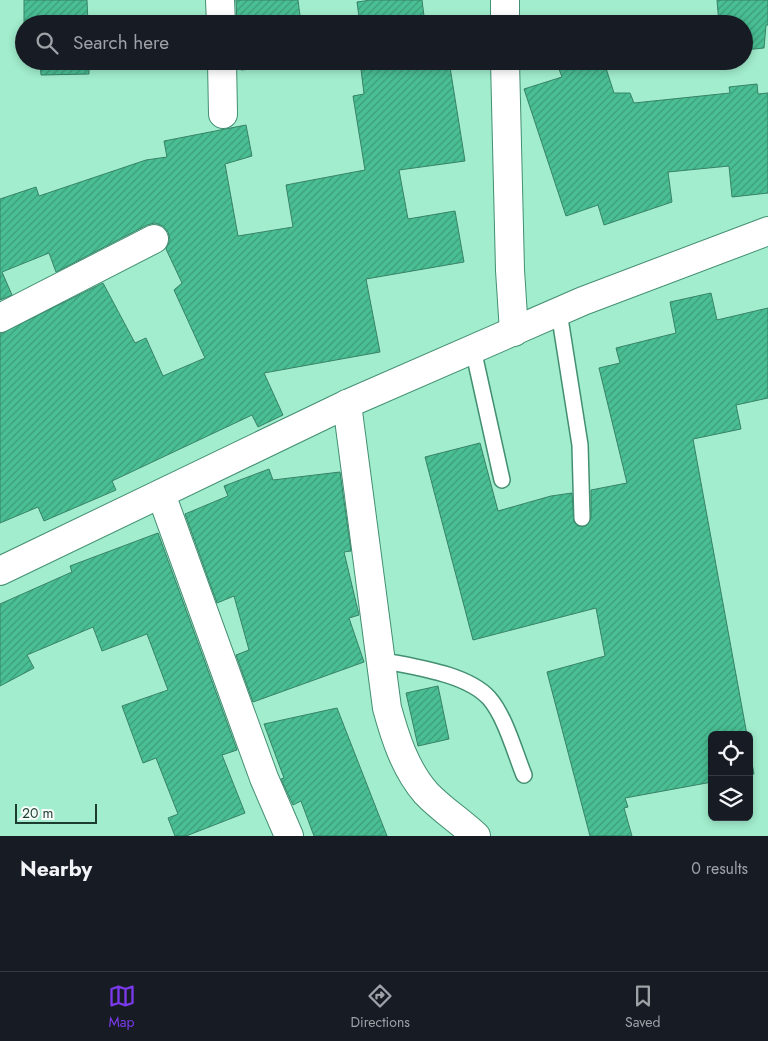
<!DOCTYPE html>
<html lang="en">
<head>
<meta charset="utf-8">
<style>
	:root { --surface:#171b24; --page:#242831; --text:#f1f3f6; --muted:#9ea1a6; --line:#363941; --accent:#7c3aed }
	body { margin:0; font-family:Jost,sans-serif; background:var(--page); color:var(--text) }
	.controls { position:absolute; right:15px; bottom:15px; display:grid; overflow:hidden; border-radius:8px; box-shadow:0 2px 8px #0003 }
	.controls button { width:45px; height:45px; display:grid; place-items:center; padding:0; border:0; border-bottom:1px solid var(--line); background:var(--surface); color:var(--text); font:25px sans-serif }
	.scale { position:absolute; left:15px; bottom:12px; width:82px; box-sizing:border-box; padding-left:5px; border:2px solid #1c3c2f; border-top:0; font-size:14px; line-height:18px; white-space:nowrap; color:#1c3c2f; -webkit-text-stroke:4px #f6fdfa; paint-order:stroke }
	.list { margin:0; padding:0; list-style:none }
	h2 { display:flex; justify-content:space-between; align-items:center; height:65px; margin:0; padding:0 20px; font-size:21px }
	h2 small { font-size:16px; font-weight:400; color:var(--muted) }
	.icon { flex:none; width:28px; height:28px; fill:none; stroke:currentColor; stroke-width:2; stroke-linecap:round; stroke-linejoin:round }
	.map { position:relative; flex:none; width:768px; height:836px; overflow:hidden }
	.search { position:absolute; background:var(--surface); box-shadow:0 2px 8px #0003; left:15px; right:15px; top:15px; height:55px; display:flex; align-items:center; gap:12px; box-sizing:border-box; padding:0 18px; border-radius:28px; color:var(--muted); font-size:19px }
	.sheet { height:135px; background:var(--surface) }
	nav { display:flex; justify-content:space-around; align-items:center; box-sizing:border-box; height:70px; border-top:1px solid var(--line); background:var(--surface); font-size:14px; color:var(--muted) }
	nav a { display:grid; justify-items:center; gap:2px }
	nav .on { color:var(--accent) }
	.map>svg:first-child { display:block }
	.building { fill:url(#building-hatch); stroke:#378367 }
	.lines { fill:none; stroke-linecap:round; stroke-linejoin:round }
	.service-casing { stroke:#438f72; stroke-width:18 }
	.minor-casing { stroke:#438f72; stroke-width:30 }
	.trunk-casing { stroke:#438f72; stroke-width:30 }
	.service { stroke:#fff; stroke-width:15 }
	.minor { stroke:#fff; stroke-width:28 }
	.trunk { stroke:#fff; stroke-width:28 }
</style>
</head>
<body>
<div class="map">
<svg width="768" height="836" viewBox="0 0 768 836">
	<defs>
		<pattern id="building-hatch" width="6" height="6" patternUnits="userSpaceOnUse" patternTransform="scale(1.25)"><rect width="6" height="6" fill="#4abf94"/><path d="M-1 1l2-2M0 6l6-6M5 7l2-2" fill="none" stroke="#3d9c79"/></pattern>
	</defs>
	<rect width="100%" height="100%" fill="#a1edcd"/>
	<g class="building">
		<polygon points="24,0 87,0 88,24 24,24"/>
		<polygon points="236,0 298,0 301,24 237,24"/>
		<polygon points="371,0 422,0 425,24 360,24 357,2"/>
		<polygon points="717,0 768,0 768,25 766,25 764,48 744,50 744,24 719,24"/>
		<polygon points="40,61 89,61 89,74 41,75"/>
		<polygon points="241,61 304,61 304,64 241,70"/>
		<polygon points="360,61 449,61 465,161 399,170 408,219 455,211 464,262 366,279 380,352 264,373 283,415 258,427 252,415 112,481 116,490 44,521 38,507 0,523 0,334 103,283 135,343 146,338 163,376 205,358 174,290 182,283 166,249 170,240 168,232 163,226 155,223 147,225 56,272 49,253 2,272 12,295 0,300 0,199 36,187 39,196 146,160 167,157 164,141 246,125 252,156 225,164 238,236 293,227 286,185 365,170 353,96 364,94"/>
		<polygon points="556,61 584,61 586,68 604,62 614,93 630,93 634,103 730,93 729,87 757,84 758,94 768,93 768,193 732,197 729,166 668,172 672,202 604,225 598,205 566,216 524,89 562,77"/>
		<polygon points="711,293 717,320 768,308 768,398 736,405 741,429 693,439 747,735 712,735 712,782 625,798 628,807 624,808 632,836 590,836 547,672 605,656 596,608 473,640 425,457 480,443 498,511 551,496 572,493 574,522 578,526 586,526 591,518 591,490 627,483 599,368 620,363 616,348 676,333 670,302"/>
		<polygon points="269,469 273,480 340,472 351,551 344,552 359,615 349,618 364,662 253,702 236,655 249,650 234,596 217,603 185,514 228,496 224,486"/>
		<polygon points="158,533 237,750 222,755 245,813 186,836 175,836 168,818 178,814 156,758 143,763 122,706 168,690 147,634 102,651 93,627 27,655 34,668 0,686 0,604 72,572 70,566"/>
		<polygon points="438,686 449,739 418,746 406,693"/>
		<polygon points="337,708 387,836 314,836 301,801 293,805 281,779 284,778 264,724"/>
		<polygon points="749,747 754,774 749,775"/>
	</g>
	<g class="lines">
		<defs>
			<g id="service">
				<polyline points="559,312 580,445 582,518"/>
				<polyline points="473,349 502,480"/>
				<path d="M381 660C413 667 466 673 489 698 505 716 515 753 524 775"/>
			</g>
			<g id="minor">
				<polyline points="220,0 221,24"/>
				<polyline points="505,0 505,24"/>
				<polyline points="222,61 223,114"/>
				<polyline points="505,61 510,270 514,332"/>
				<polyline points="0,318 154,239"/>
				<path d="M347 404 387 708C395 737 405 769 426 793 441 809 460 821 476 836"/>
				<polyline points="161,494 264,778 289,836"/>
			</g>
			<polyline id="trunk" points="0,571 347,404 583,301 768,231"/>
		</defs>
		<use href="#service" class="service-casing"/>
		<use href="#minor" class="minor-casing"/>
		<use href="#trunk" class="trunk-casing"/>
		<use href="#service" class="service"/>
		<use href="#minor" class="minor"/>
		<use href="#trunk" class="trunk"/>
	</g>
</svg>
<div class="controls">
<button><svg class="icon" aria-label="locate" viewBox="0 0 24 24"><circle cx="12" cy="12" r="6"/><path d="M12 2v4M12 18v4M2 12h4M18 12h4"/></svg></button>
<button><svg class="icon" aria-label="layers" viewBox="0 0 24 24"><path d="M12 4l9 5-9 5-9-5zM3 14l9 5 9-5"/></svg></button>
</div>
<div class="scale">20 m</div>
<div class="search"><svg class="icon" aria-label="search" viewBox="0 0 24 24"><circle cx="10" cy="10" r="6"/><path d="M15 15l6 6"/></svg>Search here</div>
</div>
<section class="sheet">
<h2>Nearby<small>0 results</small></h2>
<ul class="list">
</ul>
</section>
<nav>
<a class="on"><svg class="icon" aria-label="map" viewBox="0 0 24 24"><path d="M3 6l6-2 6 2 6-2v14l-6 2-6-2-6 2zM9 4v14M15 6v14"/></svg>Map</a>
<a><svg class="icon" aria-label="directions" viewBox="0 0 24 24"><path d="M12 3l9 9-9 9-9-9zM9 14v-3h6M13 9l2 2-2 2"/></svg>Directions</a>
<a><svg class="icon" aria-label="saved" viewBox="0 0 24 24"><path d="M7 4h10v16l-5-4-5 4z"/></svg>Saved</a>
</nav>
</body>
</html>
